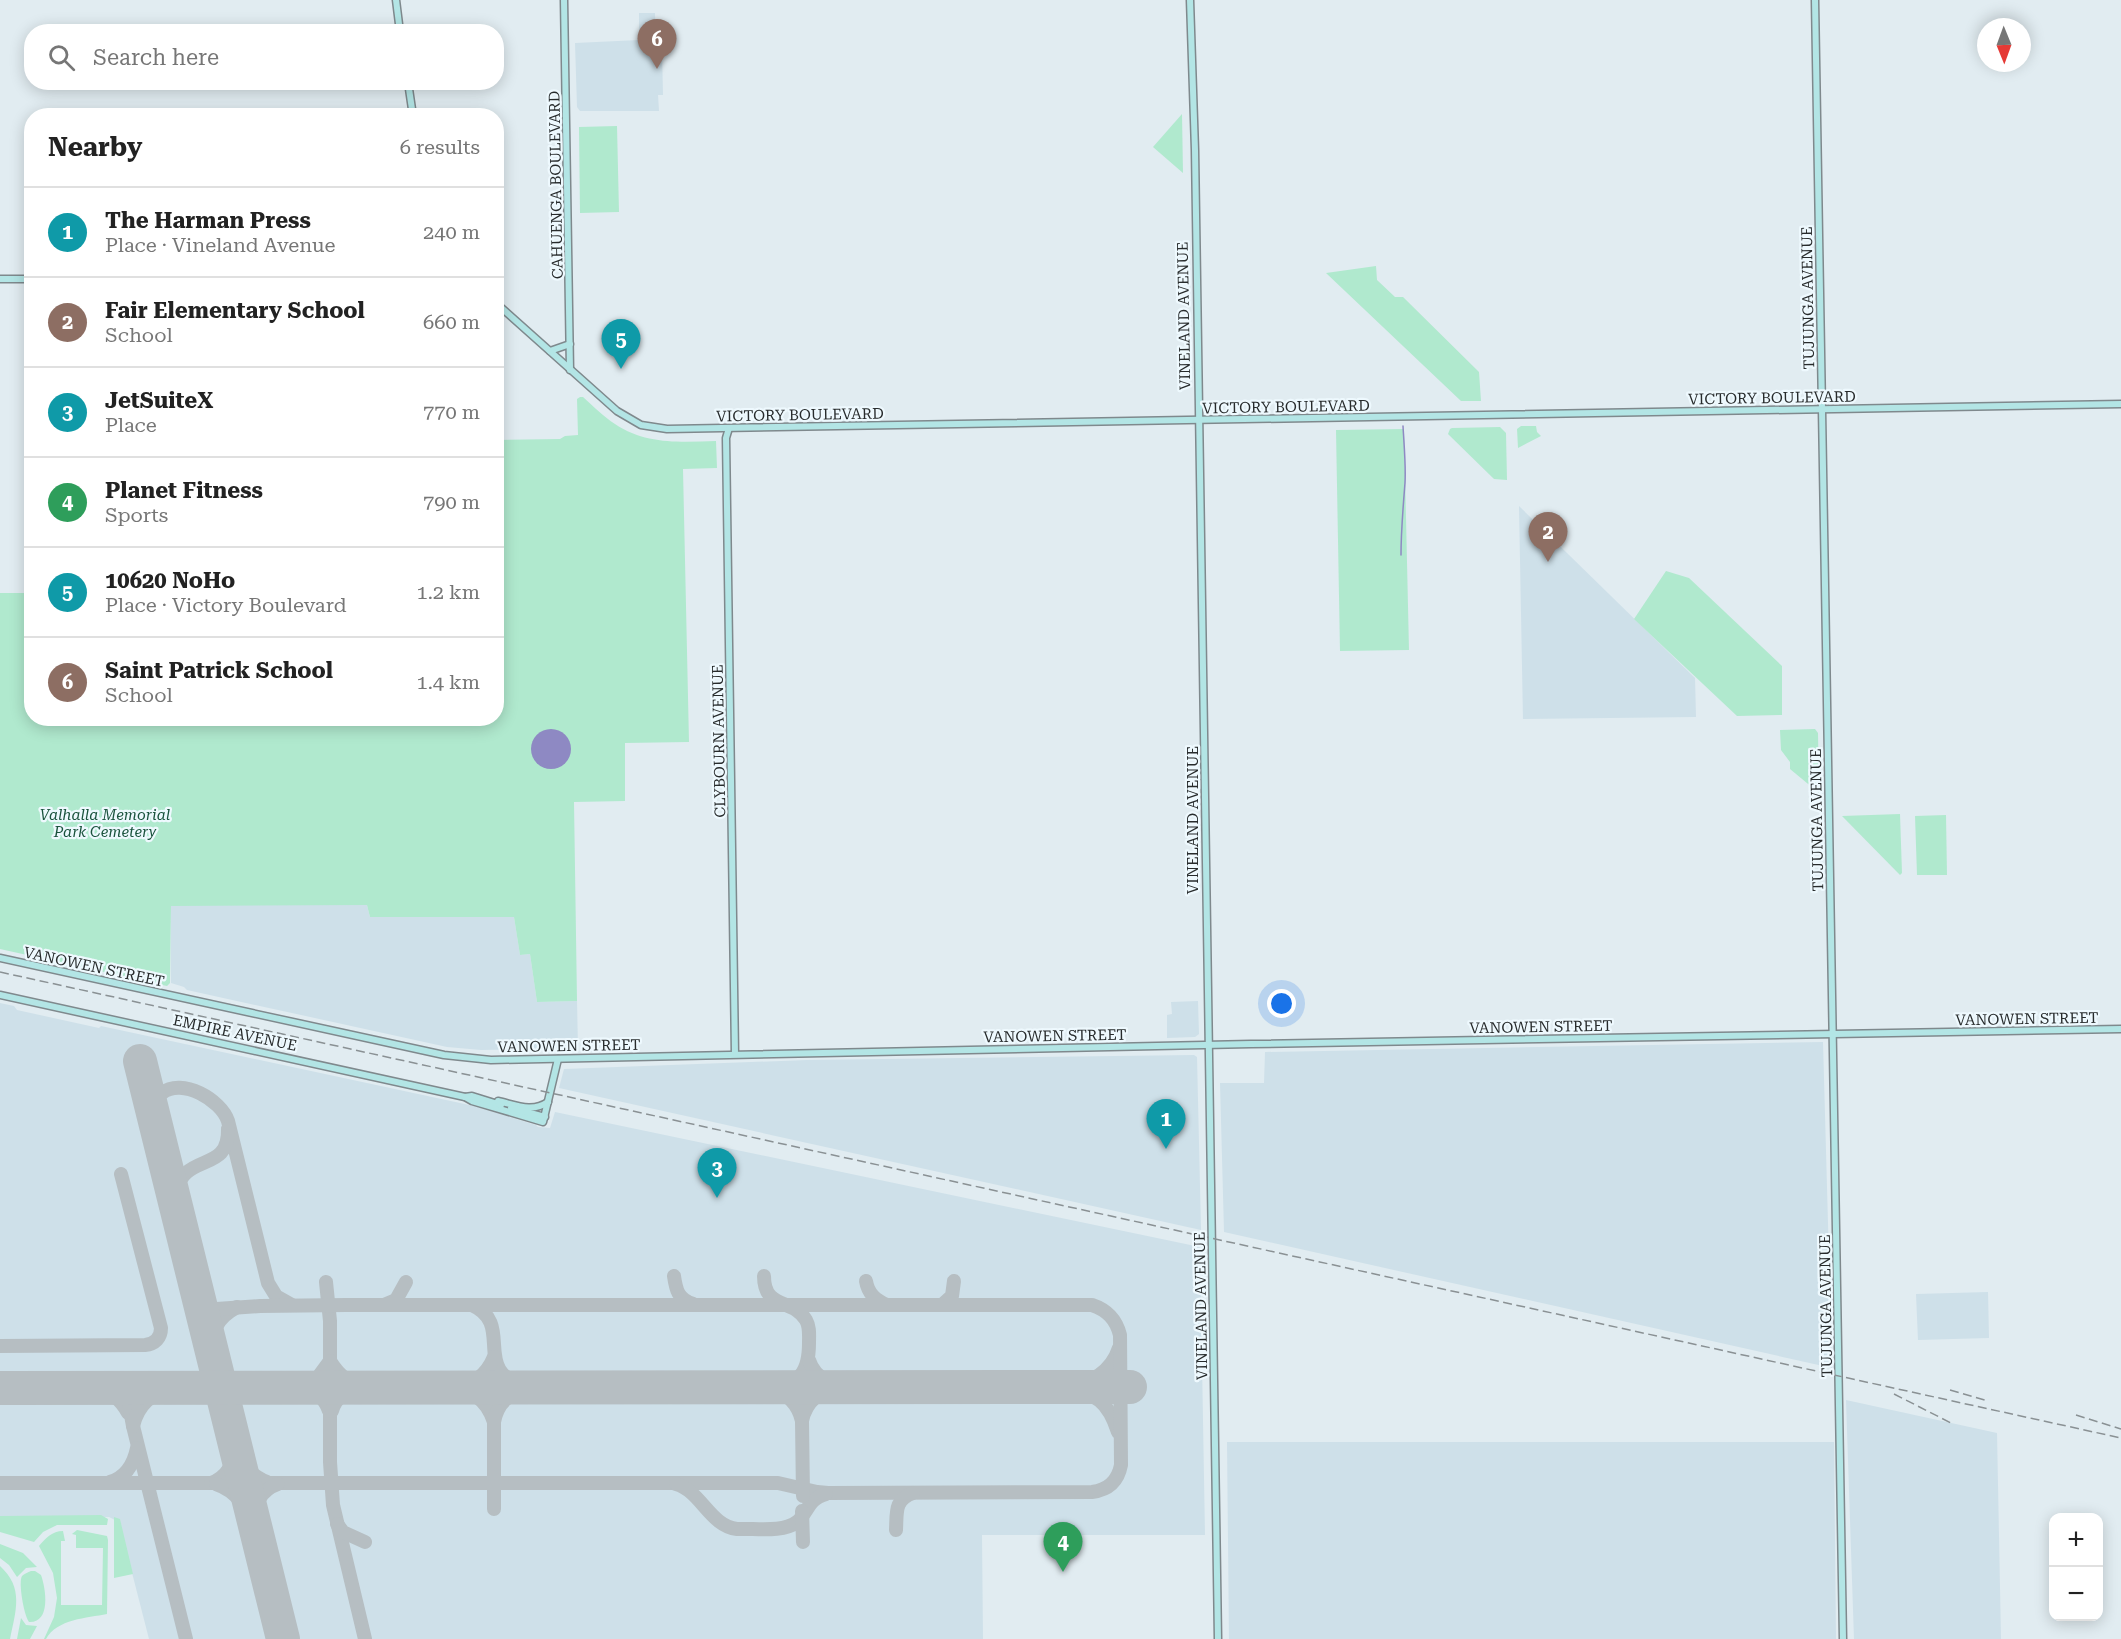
<!DOCTYPE html>
<html lang="en">
<head>
<meta charset="utf-8">
<style>
	:root { --surface:#fff; --page:#f6f6f6; --text:#222; --muted:#767676; --line:#e0e0e0; --accent:#a40727 }
	body { margin:0; font-family:"Roboto Serif",serif; background:var(--page); color:var(--text) }
	.controls { position:absolute; right:18px; bottom:18px; display:grid; overflow:hidden; border-radius:12px; box-shadow:0 3px 15px #0003 }
	.controls button { width:54px; height:54px; display:grid; place-items:center; padding:0; border:0; border-bottom:2px solid var(--line); background:var(--surface); color:var(--text); font:30px sans-serif }
	.compass { position:absolute; left:1977px; top:18px; width:54px; height:54px; border-radius:50%; background:var(--surface); box-shadow:0 3px 15px #0003; rotate:179deg }
	.you { position:absolute; left:1282px; top:1004px; width:21px; height:21px; margin:-15px; border:4px solid #fff; border-radius:50%; background:#1a73e8; box-shadow:0 0 0 9px #1a73e833 }
	.badge { display:grid; place-items:center; width:39px; height:39px; border-radius:50%; background:var(--accent); color:#fff; font-size:20px; font-weight:700 }
	.pin { position:absolute; translate:-50% -50px; filter:drop-shadow(0 2px 3px #0008) }
	.pin::after { content:''; position:absolute; top:32px; width:21px; height:18px; background:inherit; clip-path:polygon(0 0,100% 0,50% 100%) }
	.list { margin:0; padding:0; list-style:none }
	h2 { display:flex; justify-content:space-between; align-items:center; height:78px; margin:0; padding:0 24px; font-size:26px }
	h2 small { font-size:20px; font-weight:400; color:var(--muted) }
	.list li { display:grid; grid-template-columns:39px 1fr auto; gap:18px; align-items:center; box-sizing:border-box; height:90px; padding:0 24px; border-top:2px solid var(--line) }
	.list b { display:block; font-size:22px; white-space:nowrap }
	.list p { margin:0; font-size:20px; white-space:nowrap; color:var(--muted) }
	.list em { font-size:20px; font-style:normal; color:var(--muted) }
	.icon { flex:none; width:33px; height:33px; fill:none; stroke:currentColor; stroke-width:2; stroke-linecap:round; stroke-linejoin:round }
	.map { position:relative; flex:none; width:2121px; height:1639px; overflow:hidden }
	.search { position:absolute; background:var(--surface); box-shadow:0 3px 15px #0003; left:24px; top:24px; width:480px; height:66px; display:flex; align-items:center; gap:15px; box-sizing:border-box; padding:0 21px; border-radius:24px; color:var(--muted); font-size:22px }
	.panel { position:absolute; background:var(--surface); box-shadow:0 3px 15px #0003; left:24px; top:108px; width:480px; height:618px; border-radius:24px }
	.map>svg:first-child { display:block }
	.built { fill:#cee0e9 }
	.green { fill:#b0e9ce }
	.water { fill:#8e89c3 }
	.lines { fill:none; stroke-linecap:round; stroke-linejoin:round }
	.stream { stroke:#8e89c3; stroke-width:1.5 }
	.taxiway { stroke:#b6bec2; stroke-width:14 }
	.runway { stroke:#b6bec2; stroke-width:34 }
	.secondary-casing { stroke:#7f898d; stroke-width:9 }
	.secondary { stroke:#b3e5e5; stroke-width:6 }
	.rail { stroke:#8a9194; stroke-width:1.5; stroke-dasharray:9 4.5; stroke-linecap:butt }
	.labels { text-anchor:middle; stroke-width:4.5; stroke-linejoin:round; paint-order:stroke }
	.street-label { font-size:15px; fill:#272b2c; stroke:#eef9fe }
	.park-label { font-size:15px; font-style:italic; fill:#1a533d; stroke:#eef9fe }
</style>
</head>
<body>
<div class="map">
<svg width="2121" height="1639" viewBox="0 0 2121 1639">
	<rect width="100%" height="100%" fill="#e1ecf1"/>
	<g class="built">
		<polygon points="639,13 655,13 656,48 662,50 663,95 658,95 659,111 580,111 577,107 575,43 639,40"/>
		<polygon points="1519,506 1695,678 1696,717 1523,719"/>
		<polygon points="171,905 367,905 370,917 514,917 520,955 530,954 537,1002 577,1001 578,1048 481,1050 447,1047 187,990 184,987 171,983"/>
		<polygon points="1198,1001 1199,1034 1195,1037 1167,1038 1167,1015 1172,1014 1171,1002"/>
		<polygon points="0,1003 14,1006 17,1010 99,1028 101,1026 474,1106 536,1125 538,1127 550,1128 555,1112 1200,1247 1205,1535 982,1535 983,1639 149,1639 119,1522 109,1517 0,1517"/>
		<polygon points="1823,1042 1832,1368 1224,1232 1220,1083 1264,1083 1265,1052"/>
		<polygon points="1194,1055 1197,1057 1201,1230 559,1088 564,1069 807,1060"/>
		<polygon points="1988,1292 1989,1338 1918,1340 1916,1294"/>
		<polygon points="1846,1400 1997,1433 2001,1639 1854,1639"/>
		<polygon points="1227,1442 1834,1442 1836,1639 1229,1639"/>
	</g>
	<g class="green">
		<polygon points="1182,114 1183,173 1153,147"/>
		<polygon points="617,126 619,212 580,213 579,127"/>
		<polygon points="1376,266 1377,280 1395,297 1403,297 1479,372 1481,401 1461,401 1326,273"/>
		<path d="M580 397H583C593 406 604 417 615 424 646 445 681 442 716 441L717 468 683 469 689 742 625 743V801L574 802 577 1001 537 1002 530 954 520 955 514 917H370L367 905 171 906 170 983 167 986 0 949V593H31L32 718H496L497 440 560 439 565 436 578 435 577 399Z"/>
		<polygon points="1521,426 1536,426 1537,432 1541,436 1518,448 1517,429"/>
		<polygon points="1500,427 1506,433 1507,480 1494,479 1448,434 1450,429 1452,428"/>
		<polygon points="1404,429 1409,650 1340,651 1336,430"/>
		<polygon points="1666,571 1689,578 1782,666 1782,715 1737,716 1634,619"/>
		<polygon points="1815,729 1818,733 1819,793 1790,769 1790,762 1781,750 1780,730"/>
		<polygon points="1900,814 1902,873 1900,875 1842,816"/>
		<polygon points="1946,815 1947,875 1917,875 1915,816"/>
		<polygon points="101,1515 108,1519 107,1525 57,1525 43,1532 34,1542 0,1532 0,1516"/>
		<polygon points="114,1517 120,1519 133,1574 114,1578"/>
		<path d="M77 1530 107 1536 108 1540 107 1614C87 1618 57 1619 46 1639H44L54 1617 57 1598 53 1573 39 1546C46 1538 52 1531 63 1531L65 1541H61V1605H102L103 1548H76V1535L72 1534Z"/>
		<polygon points="0,1544 23,1553 37,1567 26,1568 17,1577 9,1565 0,1558"/>
		<path d="M0 1566C24 1588 16 1610 10 1639H0Z"/>
		<path d="M31 1571H35L41 1575C46 1589 51 1623 29 1622 24 1616 18 1582 22 1576 24 1574 28 1572 31 1571Z"/>
		<polygon points="21,1618 26,1625 37,1626 30,1639 17,1639"/>
	</g>
	<circle class="water" cx="551" cy="749" r="20"/>
	<g class="lines">
		<path class="stream" d="M1401 555C1401 531 1403 508 1405 483 1406 465 1404 445 1403 426"/>
		<g class="taxiway">
			<path d="M153 1114C155 1106 156 1098 162 1093 182 1077 221 1100 228 1121L268 1283 276 1296 292 1305"/>
			<path d="M175 1203C176 1192 177 1181 186 1173 202 1158 229 1164 228 1129"/>
			<path d="M674 1276C676 1290 678 1299 693 1304"/>
			<path d="M764 1276C764 1310 793 1298 806 1320 810 1327 809 1335 809 1343 809 1374 799 1384 768 1388"/>
			<path d="M866 1281C868 1294 876 1300 887 1305"/>
			<polyline points="326,1282 330,1321 330,1462 333,1505 365,1639"/>
			<polyline points="384,1305 396,1300 406,1282"/>
			<path d="M472 1305C517 1325 467 1374 530 1387"/>
			<polyline points="942,1305 952,1296 954,1281"/>
			<path d="M0 1346 145 1345C155 1344 161 1338 161 1328L121 1174"/>
			<path d="M213 1354C212 1331 215 1319 237 1307"/>
			<path d="M809 1360C816 1382 837 1387 858 1387"/>
			<path d="M455 1387C473 1385 487 1374 494 1357"/>
			<path d="M1065 1387C1097 1396 1107 1399 1118 1432"/>
			<path d="M1068 1387C1091 1382 1111 1373 1119 1348"/>
			<path d="M95 1388C110 1392 120 1398 128 1413"/>
			<polyline points="126,1388 133,1426 186,1639"/>
			<path d="M297 1388 316 1380 330 1361C340 1377 350 1384 367 1388"/>
			<path d="M297 1388C312 1390 324 1395 329 1411"/>
			<path d="M449 1388C472 1391 486 1398 494 1422"/>
			<path d="M770 1388C787 1393 798 1403 802 1421"/>
			<path d="M332 1411C336 1394 350 1392 365 1388"/>
			<path d="M133 1426C138 1404 152 1392 174 1388"/>
			<path d="M233 1439C238 1459 247 1474 267 1482"/>
			<path d="M110 1482C126 1477 134 1463 137 1448"/>
			<path d="M0 1483H778L817 1492 828 1493 1092 1492C1108 1490 1118 1481 1121 1465L1120 1335C1116 1319 1107 1310 1092 1305H346L260 1306 202 1310"/>
			<path d="M211 1483C228 1477 234 1464 234 1447"/>
			<path d="M216 1484C237 1491 247 1508 255 1527"/>
			<path d="M676 1484C701 1491 710 1526 737 1529 755 1528 782 1533 797 1522 810 1511 806 1500 826 1494"/>
			<path d="M803 1496 802 1421C806 1400 820 1390 841 1387"/>
			<path d="M494 1509V1422C498 1400 512 1392 532 1388"/>
			<polyline points="802,1511 803,1542"/>
			<path d="M255 1523C253 1505 261 1490 278 1484"/>
			<polyline points="337,1524 343,1532 365,1542"/>
			<path d="M896 1530C897 1512 894 1500 913 1493"/>
		</g>
		<g class="runway">
			<polyline points="140,1061 283,1639"/>
			<polyline points="0,1388 1130,1387"/>
		</g>
		<defs>
			<g id="secondary">
				<polyline points="396,0 400,32"/>
				<polyline points="564,0 570,370"/>
				<polyline points="1190,0 1195,150 1218,1639"/>
				<polyline points="1815,0 1843,1639"/>
				<polyline points="408,82 413,116"/>
				<polyline points="0,279 32,279"/>
				<polyline points="496,303 617,411 641,425 667,429 2121,404"/>
				<polyline points="550,351 570,344"/>
				<polyline points="729,428 726,438 735,1054"/>
				<polyline points="0,958 444,1055 491,1060 1251,1044 2121,1029"/>
				<polyline points="0,995 465,1097 472,1101 543,1122 558,1059"/>
				<polyline points="465,1097 472,1096 501,1105"/>
				<path d="M498 1101C516 1105 532 1113 548 1102"/>
				<polyline points="511,1108 545,1117"/>
			</g>
		</defs>
		<use href="#secondary" class="secondary-casing"/>
		<use href="#secondary" class="secondary"/>
		<g class="rail">
			<polyline points="0,972 2121,1438"/>
			<polyline points="1950,1390 1988,1401"/>
			<polyline points="1894,1394 1953,1424"/>
			<polyline points="2076,1415 2121,1429"/>
		</g>
	</g>
	<g class="labels">
		<g class="street-label">
			<text transform="translate(556 185) rotate(-91)" y="5">CAHUENGA BOULEVARD</text>
			<text transform="translate(1808 298) rotate(-91)" y="5">TUJUNGA AVENUE</text>
			<text transform="translate(1184 316) rotate(-91)" y="5">VINELAND AVENUE</text>
			<text transform="translate(1772 398) rotate(-1)" y="5">VICTORY BOULEVARD</text>
			<text transform="translate(1286 407) rotate(-1)" y="5">VICTORY BOULEVARD</text>
			<text transform="translate(800 415) rotate(-1)" y="5">VICTORY BOULEVARD</text>
			<text transform="translate(719 741) rotate(-91)" y="5">CLYBOURN AVENUE</text>
			<text transform="translate(1193 820) rotate(-90)" y="5">VINELAND AVENUE</text>
			<text transform="translate(1817 820) rotate(-91)" y="5">TUJUNGA AVENUE</text>
			<text transform="translate(94 967) rotate(12)" y="5">VANOWEN STREET</text>
			<text transform="translate(2027 1019) rotate(-1)" y="5">VANOWEN STREET</text>
			<text transform="translate(1541 1027) rotate(-1)" y="5">VANOWEN STREET</text>
			<text transform="translate(235 1033) rotate(12)" y="5">EMPIRE AVENUE</text>
			<text transform="translate(1055 1036) rotate(-1)" y="5">VANOWEN STREET</text>
			<text transform="translate(569 1046) rotate(-1)" y="5">VANOWEN STREET</text>
			<text transform="translate(1201 1306) rotate(-91)" y="5">VINELAND AVENUE</text>
			<text transform="translate(1826 1306) rotate(-91)" y="5">TUJUNGA AVENUE</text>
		</g>
		<g class="park-label">
			<text x="105" y="820">Valhalla Memorial<tspan x="105" dy="17">Park Cemetery</tspan></text>
		</g>
	</g>
</svg>
<div class="controls">
<button>+</button>
<button>−</button>
</div>
<svg class="compass" viewBox="-18 -18 36 36"><path d="M0-13l5 13h-10z" fill="#e53935"/><path d="M0 13l5-13h-10z" fill="#767676"/></svg>
<div class="you"></div>
<div class="pin badge" style="left:1166px;top:1149px;background:#0f9aa8">1</div>
<div class="pin badge" style="left:1548px;top:562px;background:#8d6e63">2</div>
<div class="pin badge" style="left:717px;top:1198px;background:#0f9aa8">3</div>
<div class="pin badge" style="left:1063px;top:1572px;background:#2e9e5b">4</div>
<div class="pin badge" style="left:621px;top:369px;background:#0f9aa8">5</div>
<div class="pin badge" style="left:657px;top:69px;background:#8d6e63">6</div>
<div class="search"><svg class="icon" aria-label="search" viewBox="0 0 24 24"><circle cx="10" cy="10" r="6"/><path d="M15 15l6 6"/></svg>Search here</div>
<section class="panel">
<h2>Nearby<small>6 results</small></h2>
<ul class="list">
<li><span class="badge" style="background:#0f9aa8">1</span><div><b>The Harman Press</b><p>Place · Vineland Avenue</p></div><em>240 m</em></li>
<li><span class="badge" style="background:#8d6e63">2</span><div><b>Fair Elementary School</b><p>School</p></div><em>660 m</em></li>
<li><span class="badge" style="background:#0f9aa8">3</span><div><b>JetSuiteX</b><p>Place</p></div><em>770 m</em></li>
<li><span class="badge" style="background:#2e9e5b">4</span><div><b>Planet Fitness</b><p>Sports</p></div><em>790 m</em></li>
<li><span class="badge" style="background:#0f9aa8">5</span><div><b>10620 NoHo</b><p>Place · Victory Boulevard</p></div><em>1.2 km</em></li>
<li><span class="badge" style="background:#8d6e63">6</span><div><b>Saint Patrick School</b><p>School</p></div><em>1.4 km</em></li>
</ul>
</section>
</div>
</body>
</html>
